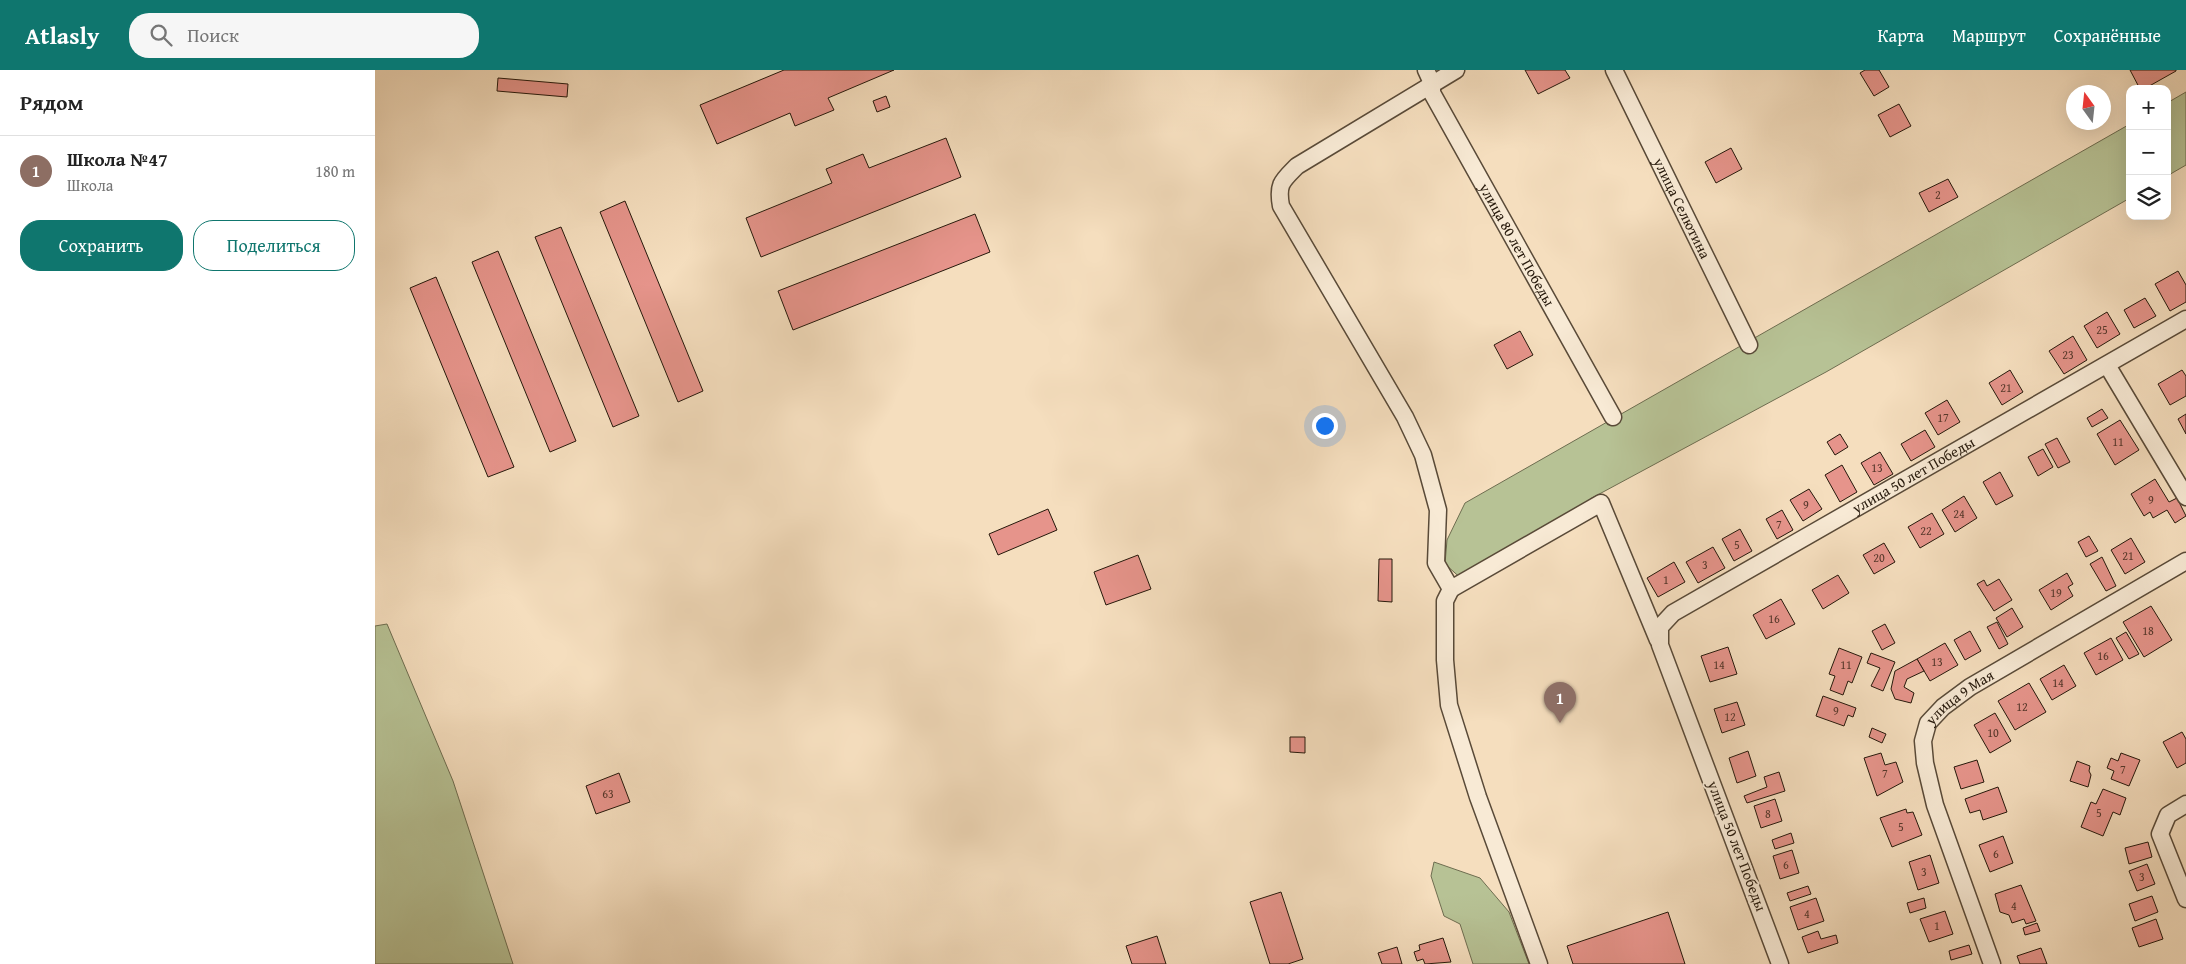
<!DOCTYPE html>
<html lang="ru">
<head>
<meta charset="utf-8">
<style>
	:root { --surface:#fff; --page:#f6f6f6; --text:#222; --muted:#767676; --line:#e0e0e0; --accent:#0f766e }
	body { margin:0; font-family:"Gentium Book Plus",serif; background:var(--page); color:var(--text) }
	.controls { position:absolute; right:15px; top:15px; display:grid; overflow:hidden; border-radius:10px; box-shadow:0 5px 20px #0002 }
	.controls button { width:45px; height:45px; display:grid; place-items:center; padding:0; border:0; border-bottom:1px solid var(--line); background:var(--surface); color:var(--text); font:25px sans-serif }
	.compass { position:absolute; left:1691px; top:15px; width:45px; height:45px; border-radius:50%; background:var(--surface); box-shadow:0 5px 20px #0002; rotate:345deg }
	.you { position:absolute; left:949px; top:355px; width:18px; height:18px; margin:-12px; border:4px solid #fff; border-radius:50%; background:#1a73e8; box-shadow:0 0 0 8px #1a73e833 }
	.badge { display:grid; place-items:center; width:32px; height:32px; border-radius:50%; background:var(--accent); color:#fff; font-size:16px; font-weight:700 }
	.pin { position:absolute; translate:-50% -41px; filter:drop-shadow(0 1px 2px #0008) }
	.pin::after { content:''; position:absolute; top:26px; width:18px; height:15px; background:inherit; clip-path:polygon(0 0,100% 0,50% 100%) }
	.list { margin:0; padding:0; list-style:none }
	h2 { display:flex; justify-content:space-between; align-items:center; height:65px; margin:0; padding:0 20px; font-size:21px }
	h2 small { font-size:16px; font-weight:400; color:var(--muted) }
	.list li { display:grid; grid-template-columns:32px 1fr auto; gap:15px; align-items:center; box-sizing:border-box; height:70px; padding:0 20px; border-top:1px solid var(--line) }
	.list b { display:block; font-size:19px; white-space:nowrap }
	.list p { margin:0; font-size:16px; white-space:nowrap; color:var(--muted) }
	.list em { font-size:16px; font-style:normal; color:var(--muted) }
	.actions { display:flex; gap:10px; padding:15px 20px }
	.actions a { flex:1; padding:11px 0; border:1px solid var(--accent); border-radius:20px; text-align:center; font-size:18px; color:var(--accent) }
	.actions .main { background:var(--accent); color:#fff }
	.icon { flex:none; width:28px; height:28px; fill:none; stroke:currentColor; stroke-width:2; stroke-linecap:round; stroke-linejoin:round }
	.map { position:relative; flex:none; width:1811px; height:894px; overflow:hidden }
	header { display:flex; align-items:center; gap:30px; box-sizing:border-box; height:70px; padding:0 25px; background:var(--accent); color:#fff }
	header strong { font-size:24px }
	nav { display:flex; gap:28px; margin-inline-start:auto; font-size:18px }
	.search { width:350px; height:45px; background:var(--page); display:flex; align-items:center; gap:12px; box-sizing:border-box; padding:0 18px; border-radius:20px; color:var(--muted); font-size:19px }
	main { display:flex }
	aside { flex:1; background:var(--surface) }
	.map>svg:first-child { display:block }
	.green { fill:#b7c295; stroke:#6e6d50 }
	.building { fill:#e6948b; stroke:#25180b }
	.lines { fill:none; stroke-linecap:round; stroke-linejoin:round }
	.minor-casing { stroke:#594a38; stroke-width:19 }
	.minor { stroke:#f8ead5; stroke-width:16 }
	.labels { text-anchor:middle; stroke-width:4; stroke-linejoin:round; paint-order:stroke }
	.number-label { font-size:12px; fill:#55372b }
	.street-label { font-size:15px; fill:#25180b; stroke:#f8ead5 }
</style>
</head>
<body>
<header>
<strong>Atlasly</strong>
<div class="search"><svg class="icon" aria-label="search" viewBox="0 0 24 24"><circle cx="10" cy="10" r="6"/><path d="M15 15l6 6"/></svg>Поиск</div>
<nav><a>Карта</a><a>Маршрут</a><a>Сохранённые</a></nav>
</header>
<main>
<aside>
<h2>Рядом<small></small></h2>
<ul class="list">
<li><span class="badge" style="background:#8d6e63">1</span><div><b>Школа №47</b><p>Школа</p></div><em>180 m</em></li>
</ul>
<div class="actions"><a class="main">Сохранить</a><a>Поделиться</a></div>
</aside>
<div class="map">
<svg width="1811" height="894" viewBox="0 0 1811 894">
	<rect width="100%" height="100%" fill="#f5debe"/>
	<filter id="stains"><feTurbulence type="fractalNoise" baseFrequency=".004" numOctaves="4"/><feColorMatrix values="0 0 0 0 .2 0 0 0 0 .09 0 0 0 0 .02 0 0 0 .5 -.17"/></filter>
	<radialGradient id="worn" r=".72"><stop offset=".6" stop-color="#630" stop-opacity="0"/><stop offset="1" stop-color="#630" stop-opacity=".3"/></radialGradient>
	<g class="green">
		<polygon points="1811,22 1811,95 1792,106 1792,33"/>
		<polygon points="1755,54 1755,128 1451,302 1215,429 1204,443 1089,511 1070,494 1072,470 1090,433"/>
		<polygon points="12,554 78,711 138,894 0,894 0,556"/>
		<polygon points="1059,792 1105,808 1134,842 1154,894 1098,894 1085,854 1069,846 1056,806"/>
	</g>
	<g class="building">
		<polygon points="409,0 519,0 453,28 459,40 420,56 415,43 342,74 325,35"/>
		<polygon points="1150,0 1190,0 1195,8 1163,24"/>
		<polygon points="1490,0 1504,0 1514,17 1499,26 1485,3"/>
		<polygon points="1755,0 1801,0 1801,1 1769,19 1765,19"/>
		<polygon points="123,8 193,14 192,27 122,21"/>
		<polygon points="511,26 515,37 502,42 498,31"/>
		<polygon points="1524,34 1536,56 1515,67 1503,45"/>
		<polygon points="571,68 586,107 386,187 371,148 457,113 451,99 488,84 494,98"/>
		<polygon points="1356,78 1367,99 1341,113 1330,92"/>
		<polygon points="1573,109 1583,127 1554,142 1544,123"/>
		<polygon points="250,131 328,321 303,332 225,142"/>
		<polygon points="600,144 615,182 418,260 403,221"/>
		<polygon points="186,157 264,346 238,357 160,167"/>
		<polygon points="123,181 201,371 175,382 97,192"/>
		<polygon points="1803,201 1811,215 1811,232 1795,241 1780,214"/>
		<polygon points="61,207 139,397 113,407 35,218"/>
		<polygon points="1770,228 1781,246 1759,258 1749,240"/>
		<polygon points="1732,242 1745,264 1722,278 1709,256"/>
		<polygon points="1145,261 1158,285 1132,299 1119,275"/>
		<polygon points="1698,266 1712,290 1689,304 1674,281"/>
		<polygon points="1635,300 1648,322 1627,335 1614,313"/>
		<polygon points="1807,300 1811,306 1811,326 1795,335 1783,314"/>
		<polygon points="1572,330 1585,352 1563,365 1550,343"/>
		<polygon points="1727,339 1733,348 1717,357 1712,348"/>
		<polygon points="1811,344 1811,364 1803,349"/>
		<polygon points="1745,350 1764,380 1740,395 1722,364"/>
		<polygon points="1550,360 1560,377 1536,391 1526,374"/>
		<polygon points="1465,364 1473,377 1460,385 1452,372"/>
		<polygon points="1682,368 1695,392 1683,398 1670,374"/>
		<polygon points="1668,379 1678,397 1663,406 1653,387"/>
		<polygon points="1505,382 1518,404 1499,415 1486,393"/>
		<polygon points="1467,395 1482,422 1465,432 1450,405"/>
		<polygon points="1625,402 1638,426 1621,435 1608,412"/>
		<polygon points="1780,409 1794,432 1802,428 1811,446 1800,453 1792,440 1778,448 1775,442 1769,446 1756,424"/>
		<polygon points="1434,419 1447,439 1428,451 1415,430"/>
		<polygon points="1589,426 1602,448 1580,462 1567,440"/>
		<polygon points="673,439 682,460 623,485 614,464"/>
		<polygon points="1407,440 1418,460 1402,469 1391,449"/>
		<polygon points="1557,443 1569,464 1545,478 1533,457"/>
		<polygon points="1365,459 1377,481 1359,491 1347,469"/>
		<polygon points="1714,466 1723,481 1711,487 1703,472"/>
		<polygon points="1756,468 1770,492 1750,504 1736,480"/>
		<polygon points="1509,473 1520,492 1499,504 1488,485"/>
		<polygon points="1338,477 1350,498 1323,513 1311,492"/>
		<polygon points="763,485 776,519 731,535 719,502"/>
		<polygon points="1727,487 1741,516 1731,521 1715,494"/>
		<polygon points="1004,489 1017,489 1017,532 1003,531"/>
		<polygon points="1299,492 1310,512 1283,527 1272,508"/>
		<polygon points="1692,503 1698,514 1693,517 1698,526 1676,540 1664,520"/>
		<polygon points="1463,505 1474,523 1448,539 1437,520"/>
		<polygon points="1624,509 1637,530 1619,541 1602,514 1609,510 1612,516"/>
		<polygon points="1406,529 1420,554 1391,569 1378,545"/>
		<polygon points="1776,536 1797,570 1769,587 1748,552"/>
		<polygon points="1637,538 1648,557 1632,567 1621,548"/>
		<polygon points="1622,552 1633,574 1624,579 1612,557"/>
		<polygon points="1510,554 1520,573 1507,580 1497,561"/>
		<polygon points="1595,561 1606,581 1590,590 1579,570"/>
		<polygon points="1751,562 1764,584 1754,589 1741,568"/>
		<polygon points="1736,568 1748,590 1721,605 1709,583"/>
		<polygon points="1570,573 1583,595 1555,611 1542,589"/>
		<polygon points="1353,577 1362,604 1335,612 1326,586"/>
		<polygon points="1464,578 1487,587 1477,613 1473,611 1468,625 1455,620 1460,606 1454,604"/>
		<polygon points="1496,583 1520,592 1508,621 1496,616 1505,598 1492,593"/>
		<polygon points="1542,589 1549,601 1532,609 1529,617 1539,623 1536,633 1520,629 1516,619 1520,601"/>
		<polygon points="1689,595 1701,616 1677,630 1665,609"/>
		<polygon points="1654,613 1671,642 1640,660 1623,631"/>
		<polygon points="1448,626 1481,638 1478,647 1473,645 1469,656 1441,646"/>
		<polygon points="1362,632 1370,655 1347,663 1339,639"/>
		<polygon points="1620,643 1636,671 1615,683 1599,655"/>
		<polygon points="1497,658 1511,664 1507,673 1494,667"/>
		<polygon points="1807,662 1811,669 1811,693 1802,698 1788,672"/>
		<polygon points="915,667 930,667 930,683 915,682"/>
		<polygon points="1373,681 1381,706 1362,713 1354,688"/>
		<polygon points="1506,683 1510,695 1521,692 1528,712 1502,726 1489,688"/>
		<polygon points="1746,683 1765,690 1754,716 1736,709 1739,701 1732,698 1736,688 1743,691"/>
		<polygon points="1602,690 1609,712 1586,719 1579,697"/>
		<polygon points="1702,691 1715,696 1714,701 1716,705 1713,717 1695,711"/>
		<polygon points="1404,702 1410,721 1372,733 1369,726 1392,717 1389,707"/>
		<polygon points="244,703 255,732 221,744 211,716"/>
		<polygon points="1623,717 1632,742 1608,750 1605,740 1595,743 1590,729"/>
		<polygon points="1728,719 1751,728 1745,745 1738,742 1728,766 1706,757 1716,732 1721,734"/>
		<polygon points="1400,729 1407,751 1386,758 1379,736"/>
		<polygon points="1531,739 1532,743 1538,742 1547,765 1517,777 1505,748"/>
		<polygon points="1416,763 1419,773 1400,779 1397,770"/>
		<polygon points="1628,766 1638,793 1615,802 1604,775"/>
		<polygon points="1773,772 1777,787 1754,794 1750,778"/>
		<polygon points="1417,780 1424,803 1405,809 1398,786"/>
		<polygon points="1555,785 1564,813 1543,820 1534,792"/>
		<polygon points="1772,794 1780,814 1762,821 1754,801"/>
		<polygon points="1646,815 1661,851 1651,854 1649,849 1637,853 1634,845 1625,842 1620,824"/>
		<polygon points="1433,816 1436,824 1415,831 1412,823"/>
		<polygon points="906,822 928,889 913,894 895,894 875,832"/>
		<polygon points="1777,826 1783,842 1760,851 1754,834"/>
		<polygon points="1441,828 1449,851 1423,860 1415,837"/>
		<polygon points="1549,828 1551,838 1535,843 1532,833"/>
		<polygon points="1570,841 1578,864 1554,872 1545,849"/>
		<polygon points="1293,842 1310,894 1198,894 1192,876"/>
		<polygon points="1781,849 1788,869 1764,877 1757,858"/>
		<polygon points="1662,853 1665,861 1650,865 1648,858"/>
		<polygon points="1443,861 1446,869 1461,865 1463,873 1433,883 1427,867"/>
		<polygon points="782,866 791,894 757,894 751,876"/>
		<polygon points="1068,868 1076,892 1050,894 1048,889 1042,891 1039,882 1045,880 1044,875"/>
		<polygon points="1594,875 1597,884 1576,890 1574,881"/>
		<polygon points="1022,877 1027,894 1007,894 1003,883"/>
		<polygon points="1666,878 1672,894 1645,894 1642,886"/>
	</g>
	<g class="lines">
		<defs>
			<g id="minor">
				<path id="s1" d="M1051 0 1057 13V23L1238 347"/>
				<path d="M1081 0 922 96C907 111 902 114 906 136L1030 347 1048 385 1063 440 1061 493 1076 519 1070 531V590L1074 635 1103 727 1164 894"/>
				<path id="s2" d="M1239 0 1374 275"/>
				<polyline points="1732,295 1811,427"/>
				<polyline points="1076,519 1226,433 1283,570"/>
				<polyline points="1811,734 1793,745 1785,764 1811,829"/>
				<path id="s3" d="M1405 894 1285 575V557L1298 543 1811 249"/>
				<path id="s4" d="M1617 894 1560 735 1550 693 1548 671 1553 653 1568 637 1595 617 1811 491"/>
			</g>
		</defs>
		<use href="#minor" class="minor-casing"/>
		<use href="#minor" class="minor"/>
	</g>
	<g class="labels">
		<g class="number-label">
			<text x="1563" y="129">2</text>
			<text x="1727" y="264">25</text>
			<text x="1693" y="289">23</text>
			<text x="1631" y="322">21</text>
			<text x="1568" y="352">17</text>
			<text x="1743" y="376">11</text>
			<text x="1502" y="402">13</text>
			<text x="1776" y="434">9</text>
			<text x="1431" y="439">9</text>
			<text x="1584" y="448">24</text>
			<text x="1404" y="459">7</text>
			<text x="1551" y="465">22</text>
			<text x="1362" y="479">5</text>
			<text x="1753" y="490">21</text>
			<text x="1504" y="492">20</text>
			<text x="1330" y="499">3</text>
			<text x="1291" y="514">1</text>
			<text x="1681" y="527">19</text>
			<text x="1399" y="553">16</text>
			<text x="1773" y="565">18</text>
			<text x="1728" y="590">16</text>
			<text x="1562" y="596">13</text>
			<text x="1344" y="599">14</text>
			<text x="1471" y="599">11</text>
			<text x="1683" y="617">14</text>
			<text x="1647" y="641">12</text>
			<text x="1461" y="645">9</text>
			<text x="1355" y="651">12</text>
			<text x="1618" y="667">10</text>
			<text x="1748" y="704">7</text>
			<text x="1510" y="708">7</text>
			<text x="233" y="728">63</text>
			<text x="1724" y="747">5</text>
			<text x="1393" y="748">8</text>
			<text x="1526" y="761">5</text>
			<text x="1621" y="788">6</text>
			<text x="1411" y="799">6</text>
			<text x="1549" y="806">3</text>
			<text x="1767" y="811">3</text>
			<text x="1639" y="840">4</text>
			<text x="1432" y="848">4</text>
			<text x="1562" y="860">1</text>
		</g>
		<g class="street-label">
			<text dy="5" stroke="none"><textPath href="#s2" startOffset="154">улица Селютина</textPath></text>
			<text dy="5" stroke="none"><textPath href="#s1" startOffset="198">улица 80 лет Победы</textPath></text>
			<text dy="5" stroke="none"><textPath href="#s3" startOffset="655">улица 50 лет Победы</textPath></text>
			<text dy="5" stroke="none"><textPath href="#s4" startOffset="294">улица 9 Мая</textPath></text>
			<text transform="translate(1362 776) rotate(69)" y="5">улица 50 лет Победы</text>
		</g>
	</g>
	<rect width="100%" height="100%" filter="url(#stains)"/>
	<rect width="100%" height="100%" fill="url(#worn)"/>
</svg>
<div class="controls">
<button>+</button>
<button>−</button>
<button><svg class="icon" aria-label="layers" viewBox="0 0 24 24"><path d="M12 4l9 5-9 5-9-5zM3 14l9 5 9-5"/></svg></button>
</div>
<svg class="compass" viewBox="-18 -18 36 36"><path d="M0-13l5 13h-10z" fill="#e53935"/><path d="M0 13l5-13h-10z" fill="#767676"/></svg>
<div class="you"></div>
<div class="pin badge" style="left:1185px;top:653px;background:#8d6e63">1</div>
</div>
</main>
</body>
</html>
